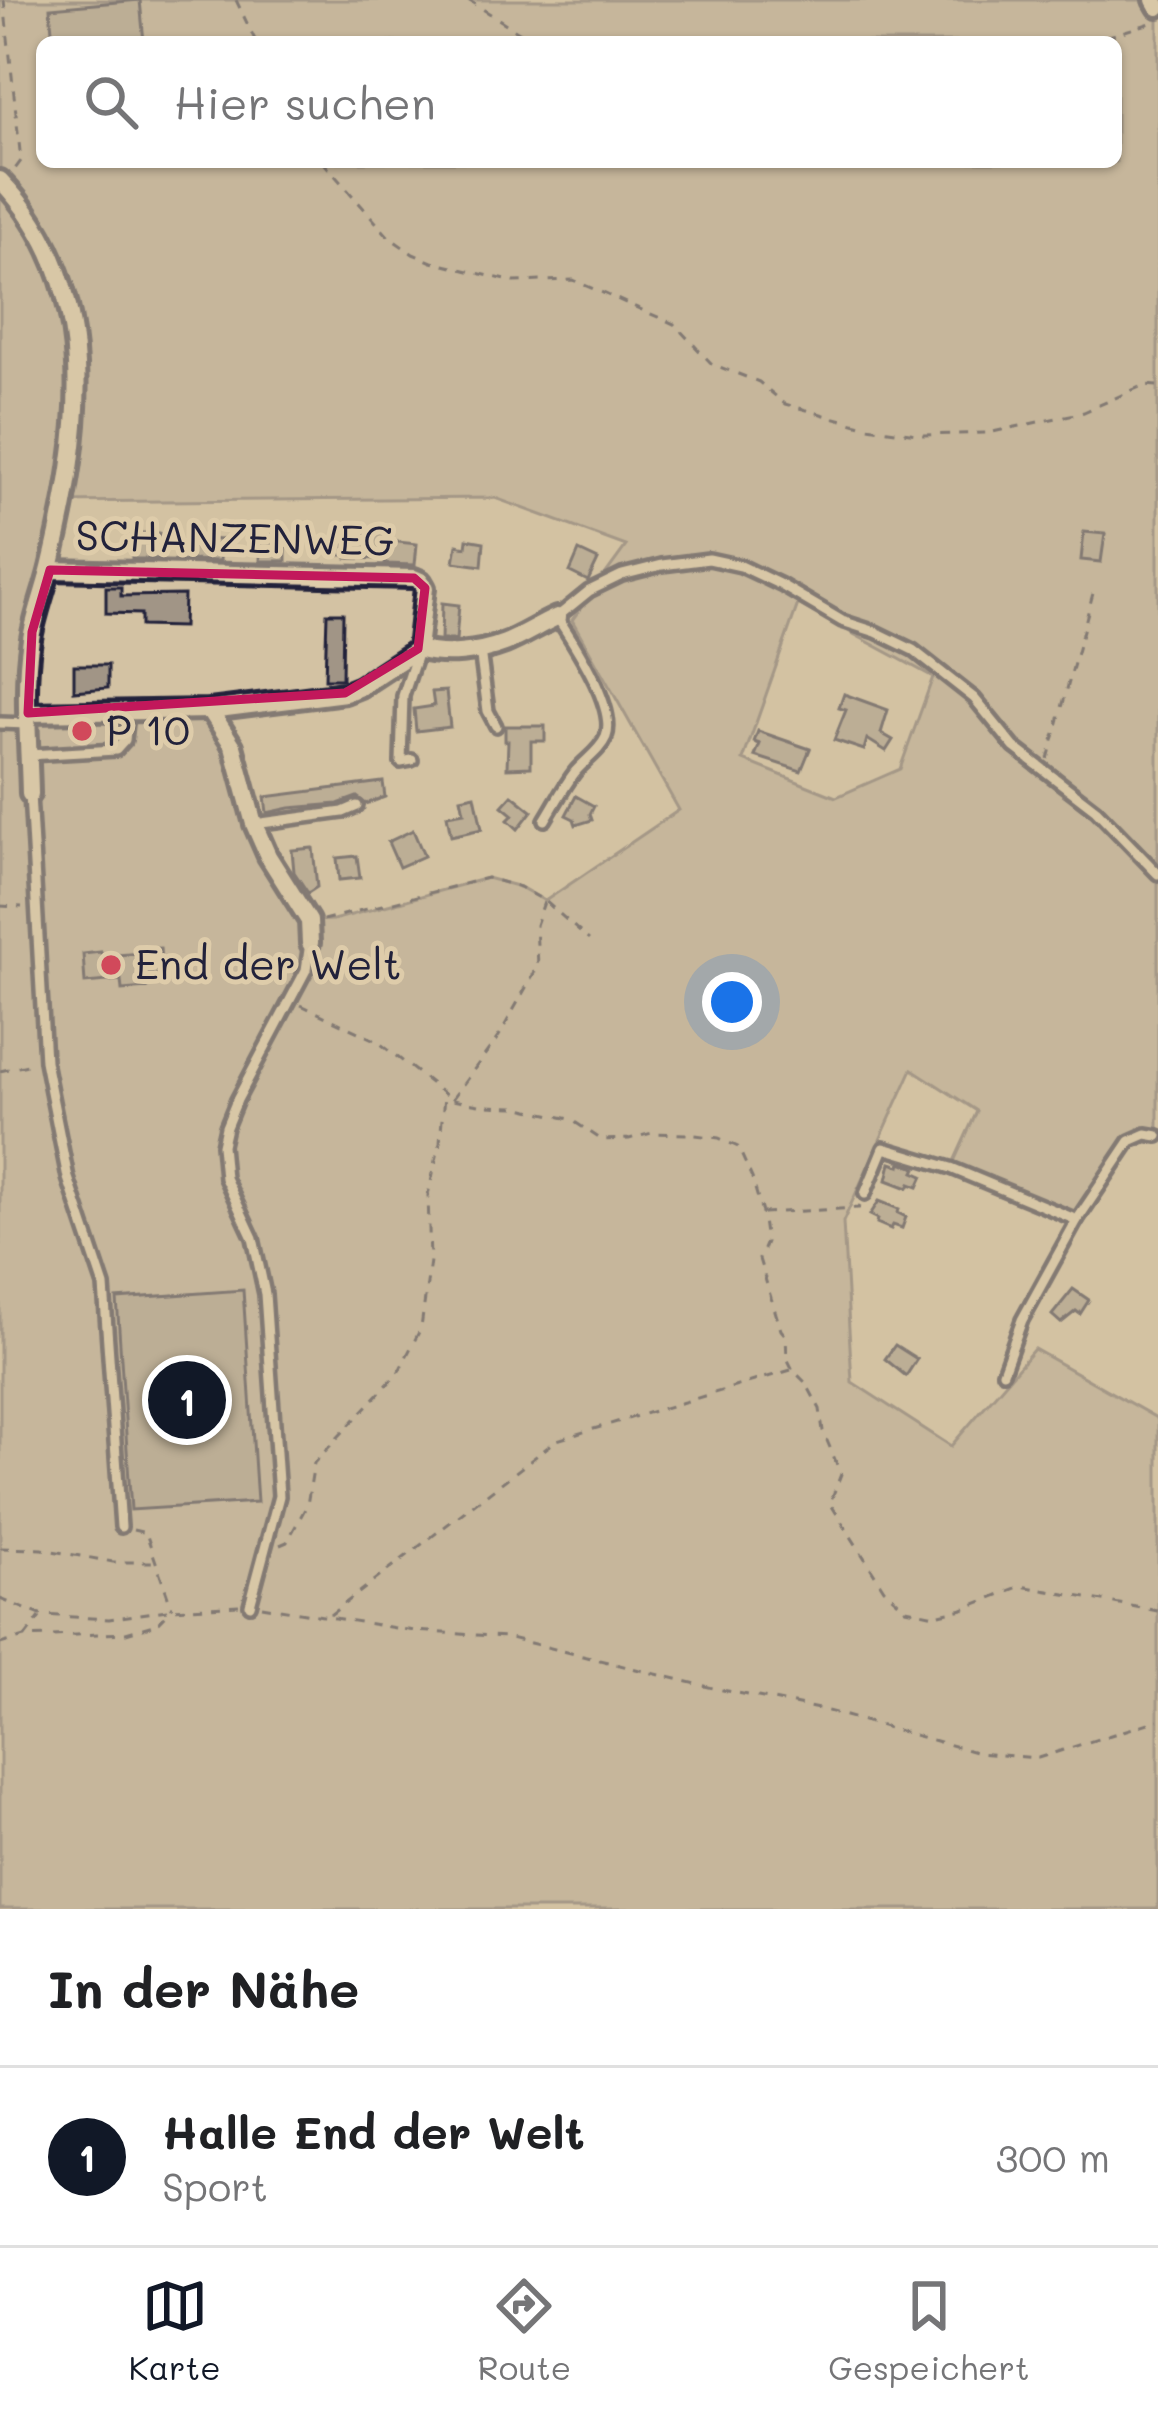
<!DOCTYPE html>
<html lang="de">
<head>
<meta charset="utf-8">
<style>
	:root { --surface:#fff; --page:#f2f2f2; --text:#202124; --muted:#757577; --line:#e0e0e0; --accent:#111827 }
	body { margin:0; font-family:Mali,sans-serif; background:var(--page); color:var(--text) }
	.you { position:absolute; left:732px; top:1002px; width:42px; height:42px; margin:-30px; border:9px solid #fff; border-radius:50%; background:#1a73e8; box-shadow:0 0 0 18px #1a73e833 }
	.badge { display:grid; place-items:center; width:78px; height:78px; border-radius:50%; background:var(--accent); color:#fff; font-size:39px; font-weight:700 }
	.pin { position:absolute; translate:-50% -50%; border:6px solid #fff; box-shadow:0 3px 12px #0006 }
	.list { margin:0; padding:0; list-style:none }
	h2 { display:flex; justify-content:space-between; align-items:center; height:156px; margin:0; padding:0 48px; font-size:51px }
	h2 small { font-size:39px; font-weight:400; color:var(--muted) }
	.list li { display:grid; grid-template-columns:78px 1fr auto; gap:36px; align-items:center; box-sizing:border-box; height:180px; padding:0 48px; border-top:3px solid var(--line) }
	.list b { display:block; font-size:45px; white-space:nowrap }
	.list p { margin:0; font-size:39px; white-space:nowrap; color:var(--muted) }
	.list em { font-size:39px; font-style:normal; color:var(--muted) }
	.icon { flex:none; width:66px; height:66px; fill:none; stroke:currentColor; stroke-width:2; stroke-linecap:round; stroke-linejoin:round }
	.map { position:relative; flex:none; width:1158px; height:1909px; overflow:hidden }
	.search { position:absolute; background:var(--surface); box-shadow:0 3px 9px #0004; left:36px; right:36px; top:36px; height:132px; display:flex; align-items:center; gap:30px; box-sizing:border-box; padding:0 42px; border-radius:18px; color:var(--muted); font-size:45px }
	.sheet { height:336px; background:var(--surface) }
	nav { display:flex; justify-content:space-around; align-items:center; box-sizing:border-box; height:168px; border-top:3px solid var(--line); background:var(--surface); font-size:33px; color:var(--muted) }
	nav a { display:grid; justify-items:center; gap:6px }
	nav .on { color:var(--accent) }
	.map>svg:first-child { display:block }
	.green { fill:#b5a792; stroke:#6c6466; stroke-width:3; fill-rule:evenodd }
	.building { fill:#a19586; stroke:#22223b; stroke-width:3 }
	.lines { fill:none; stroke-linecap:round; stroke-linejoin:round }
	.service-casing { stroke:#22223b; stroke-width:18 }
	.minor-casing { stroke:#22223b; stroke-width:26 }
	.path { stroke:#22223b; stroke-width:3; stroke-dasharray:9 9; stroke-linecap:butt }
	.service { stroke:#deccaa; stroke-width:9 }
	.minor { stroke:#deccaa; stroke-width:16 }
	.marked { fill:none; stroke:#c2185b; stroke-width:9; stroke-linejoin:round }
	.poi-dot { fill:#d1495b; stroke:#deccaa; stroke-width:4.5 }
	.labels { text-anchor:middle; stroke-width:10; stroke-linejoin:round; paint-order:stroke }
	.street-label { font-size:42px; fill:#22223b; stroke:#deccaa }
	.poi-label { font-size:42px; fill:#22223b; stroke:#deccaa; text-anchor:start }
</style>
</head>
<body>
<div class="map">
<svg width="1158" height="1909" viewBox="0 0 1158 1909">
	<rect width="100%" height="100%" fill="#d3c2a3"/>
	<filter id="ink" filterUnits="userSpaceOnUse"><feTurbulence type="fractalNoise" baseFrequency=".00833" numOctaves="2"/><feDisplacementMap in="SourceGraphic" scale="24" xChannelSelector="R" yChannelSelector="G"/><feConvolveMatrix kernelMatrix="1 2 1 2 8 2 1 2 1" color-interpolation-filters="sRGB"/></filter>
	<g filter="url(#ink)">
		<path class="green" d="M0 0H1154L1158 7V1136L1130 1141 1077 1220 951 1168 977 1111 912 1069 843 1222 852 1382 951 1446 1034 1349 1158 1419V1909H0ZM42 42H1116V162H42ZM495 498 626 546 572 620 679 810 545 901 520 887 487 878 333 920 310 921 254 824 224 728 210 710 28 713 21 724 19 647 43 567 57 502ZM798 604 933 677 900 769 836 797 743 760Z"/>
		<g class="building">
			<polygon points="140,0 144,42 53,42 50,8"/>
			<polygon points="336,532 390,533 389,541 417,544 415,565 385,564 386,559 347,558 347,555 335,555"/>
			<polygon points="1084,532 1105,534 1101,562 1081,560"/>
			<polygon points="131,533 159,533 159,559 132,559"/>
			<polygon points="261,535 286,536 286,561 260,561"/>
			<polygon points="206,539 221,540 220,561 186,560 186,547 207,547"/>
			<polygon points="467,539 484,542 482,566 454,562 457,545 466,547"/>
			<polygon points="579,551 598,560 588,581 570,572"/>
			<polygon points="106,587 121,587 121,596 184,595 183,627 141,626 141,614 106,613"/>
			<polygon points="442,603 459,605 456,640 441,640"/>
			<polygon points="327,613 343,613 342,679 325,679"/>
			<polygon points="74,665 108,665 108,688 74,691"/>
			<polygon points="446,691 450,727 416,731 414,709 434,706 432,692"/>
			<polygon points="844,694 888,710 881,733 893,740 886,751 867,739 864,750 834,740 846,710 839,708"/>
			<polygon points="505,726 545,726 545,741 531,741 531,767 507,768 508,741 505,741"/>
			<polygon points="758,731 810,749 801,771 755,756 760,744 754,742"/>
			<polygon points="383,782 385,797 366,804 357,797 338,804 290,808 267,813 265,797"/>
			<polygon points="475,795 482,829 451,836 447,815 464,812 461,798"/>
			<polygon points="512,795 532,811 518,829 508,820 513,815 502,806"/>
			<polygon points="576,796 594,806 590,814 592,820 576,825 574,819 566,815"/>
			<polygon points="413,830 424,856 399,867 388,842"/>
			<polygon points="313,848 317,887 308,893 294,872 292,850"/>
			<polygon points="357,856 360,878 339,880 337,858"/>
			<polygon points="160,948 162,975 146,976 147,988 122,990 121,980 85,983 83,954 101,952 102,956 144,953 144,949"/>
			<polygon points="901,1162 916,1168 914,1172 923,1176 918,1187 910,1184 908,1188 887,1180 891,1163 900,1166"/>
			<polygon points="879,1201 899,1209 898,1213 906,1217 902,1228 893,1225 891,1229 877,1223 878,1219 870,1215"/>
			<polygon points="1073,1289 1089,1300 1080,1314 1076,1311 1061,1323 1052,1315"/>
			<polygon points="243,1290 257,1502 131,1510 117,1299"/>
			<polygon points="895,1345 917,1359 906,1376 885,1359"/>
		</g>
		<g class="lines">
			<defs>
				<g id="service">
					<polyline points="480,650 488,711 496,726"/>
					<polyline points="0,723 28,724"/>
					<polyline points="29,755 116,750 125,740 127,723 118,710"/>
					<polyline points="412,760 401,762 403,696 417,654"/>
					<polyline points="30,794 45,1061 68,1178 104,1286 121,1527"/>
					<path d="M545 820C555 804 564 786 575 772 585 760 600 751 606 737 617 708 573 641 557 617L589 591 622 575 662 565 709 559 741 566 781 585 842 621 876 632 913 650 974 698 1014 747 1096 810 1158 874"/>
					<polyline points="254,824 343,812 357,806"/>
					<polyline points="865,1194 884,1148 951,1168 1077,1220"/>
					<polyline points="1003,1372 1022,1320 1077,1220 1130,1141 1146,1134 1158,1136"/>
					<polyline points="250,1605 279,1496 265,1294 253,1238 225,1178 222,1145 226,1127 237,1100 306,970 310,943"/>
				</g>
				<g id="minor">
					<polyline points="1154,0 1158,7"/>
					<path d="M0 180C104 287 82 436 50 568 44 592 35 615 31 639 23 689 29 743 30 794"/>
					<polyline points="50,570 414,578 421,581 425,588 418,649"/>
					<polyline points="210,710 233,746 254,824 268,856 309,921 310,943"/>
					<path d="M28 713 210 710 345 693 360 687 418 649C444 657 479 653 505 643 523 636 539 625 557 617"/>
				</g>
			</defs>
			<use href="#service" class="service-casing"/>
			<use href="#minor" class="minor-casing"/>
			<g class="path">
				<polyline points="4,0 21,161 15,169"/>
				<polyline points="236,0 256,42"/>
				<polyline points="468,0 535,42"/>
				<polyline points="1089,42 1151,23"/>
				<polyline points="323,162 389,237 413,254 432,262 514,282 573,280 674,324 712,364 759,382 785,404 868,427 923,435 988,433 1084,412 1144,385 1158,386"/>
				<polyline points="1048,759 1095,586"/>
				<polyline points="0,906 22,907"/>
				<polyline points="323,920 487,878 520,887 545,901 589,940"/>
				<polyline points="301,1005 377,1041 452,1100 484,1106 516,1107 570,1119 602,1140 629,1139 652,1133 688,1134 719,1138 738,1147 752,1178 762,1213 766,1242 759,1259 781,1330 786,1336 787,1358 793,1370 806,1383 820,1409 823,1431 841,1474 830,1503 884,1589 906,1609 935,1615 963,1609 1021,1586 1158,1611"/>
				<polyline points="0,1071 32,1064"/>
				<polyline points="452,1099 499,1036 538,966 536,925 544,902"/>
				<polyline points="763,1213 859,1208 860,1206"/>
				<polyline points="133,1530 146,1533 172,1608"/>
				<polyline points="280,1545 287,1542 307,1505 314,1463 398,1373 421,1328 430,1261 428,1195 440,1143 444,1096"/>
				<polyline points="0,1548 42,1549 113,1562 156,1562"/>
				<polyline points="0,1599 41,1615 109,1619 173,1609 240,1605"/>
				<polyline points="262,1606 414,1631 506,1637 717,1689 824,1710 979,1753 1038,1758 1158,1720"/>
				<polyline points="330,1615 557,1440 791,1370"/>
				<polyline points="25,1637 40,1617"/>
				<polyline points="0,1644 25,1637 126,1633 157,1624 171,1610"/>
			</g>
			<use href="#service" class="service"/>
			<use href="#minor" class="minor"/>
		</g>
	</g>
	<path d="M0 0H1158V1909H0ZM50 570 414 578 425 588 418 649 345 693 28 713 32 632Z" fill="#d3c2a3" fill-opacity=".55" fill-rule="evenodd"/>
	<path class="marked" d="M50 570 414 578 425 588 418 649 345 693 28 713 32 632Z"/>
	<g class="poi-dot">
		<circle cx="82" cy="731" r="12"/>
		<circle cx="111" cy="965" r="12"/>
	</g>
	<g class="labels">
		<g class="street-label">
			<text transform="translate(235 538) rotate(1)" y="15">SCHANZENWEG</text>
		</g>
		<g class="poi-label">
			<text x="106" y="746">P 10</text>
			<text x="135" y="980">End der Welt</text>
		</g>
	</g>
</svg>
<div class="you"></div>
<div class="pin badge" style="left:187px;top:1400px">1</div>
<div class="search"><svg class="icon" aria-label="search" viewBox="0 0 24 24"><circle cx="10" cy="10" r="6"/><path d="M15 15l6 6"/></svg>Hier suchen</div>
</div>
<section class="sheet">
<h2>In der Nähe<small></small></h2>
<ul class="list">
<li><span class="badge">1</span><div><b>Halle End der Welt</b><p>Sport</p></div><em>300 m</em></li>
</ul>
</section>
<nav>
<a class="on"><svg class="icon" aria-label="map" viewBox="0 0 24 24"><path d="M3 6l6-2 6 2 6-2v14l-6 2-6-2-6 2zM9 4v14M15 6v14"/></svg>Karte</a>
<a><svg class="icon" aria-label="directions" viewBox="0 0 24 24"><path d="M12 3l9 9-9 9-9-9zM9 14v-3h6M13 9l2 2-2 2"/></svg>Route</a>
<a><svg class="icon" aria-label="saved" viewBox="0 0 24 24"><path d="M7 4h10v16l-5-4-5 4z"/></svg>Gespeichert</a>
</nav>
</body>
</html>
